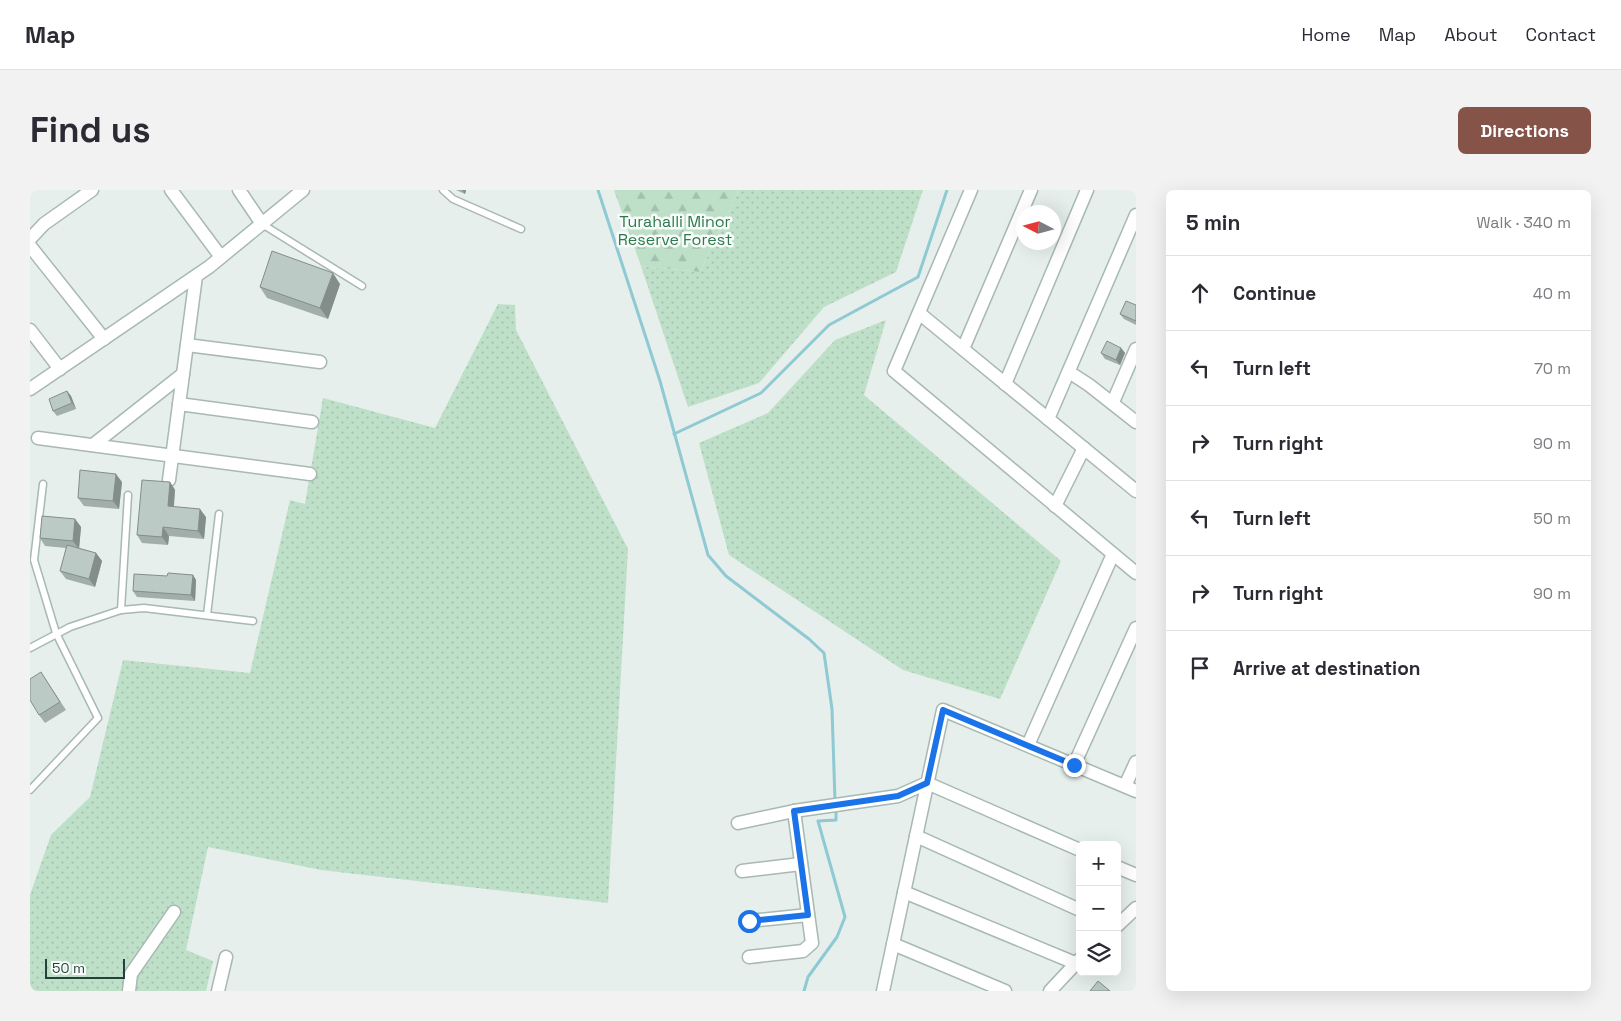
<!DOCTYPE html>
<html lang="en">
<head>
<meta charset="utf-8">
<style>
	:root { --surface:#fff; --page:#f2f2f3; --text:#2b2b33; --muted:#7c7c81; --line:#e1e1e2; --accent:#855347 }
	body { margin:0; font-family:"Space Grotesk",sans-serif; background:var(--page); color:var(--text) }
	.controls { position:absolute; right:15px; bottom:15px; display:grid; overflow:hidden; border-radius:8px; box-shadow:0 5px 20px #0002 }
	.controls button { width:45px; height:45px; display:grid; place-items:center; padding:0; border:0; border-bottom:1px solid var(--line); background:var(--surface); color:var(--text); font:25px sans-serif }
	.compass { position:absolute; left:986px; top:15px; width:45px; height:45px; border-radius:50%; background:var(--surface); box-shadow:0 5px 20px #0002; rotate:276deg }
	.scale { position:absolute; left:15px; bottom:12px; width:80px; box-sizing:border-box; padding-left:5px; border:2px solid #24423a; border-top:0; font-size:14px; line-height:18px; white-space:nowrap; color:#24423a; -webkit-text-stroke:4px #f7fbf9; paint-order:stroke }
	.stop { position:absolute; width:15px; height:15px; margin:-11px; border:4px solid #1a73e8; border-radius:50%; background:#fff }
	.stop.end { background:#1a73e8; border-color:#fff; box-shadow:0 1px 5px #0008 }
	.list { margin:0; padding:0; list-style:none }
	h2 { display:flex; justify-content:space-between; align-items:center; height:65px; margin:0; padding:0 20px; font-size:21px }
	h2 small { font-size:16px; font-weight:400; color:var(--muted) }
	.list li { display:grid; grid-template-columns:32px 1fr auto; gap:15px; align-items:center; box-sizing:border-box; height:75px; padding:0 20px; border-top:1px solid var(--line) }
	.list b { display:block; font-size:19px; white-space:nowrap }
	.list em { font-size:16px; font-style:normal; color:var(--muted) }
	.icon { flex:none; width:28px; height:28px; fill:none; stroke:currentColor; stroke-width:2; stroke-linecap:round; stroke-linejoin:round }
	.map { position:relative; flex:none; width:1106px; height:801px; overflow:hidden; border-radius:8px }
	header { display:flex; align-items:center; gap:30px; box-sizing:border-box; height:70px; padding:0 25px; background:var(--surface); border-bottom:1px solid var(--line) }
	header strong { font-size:24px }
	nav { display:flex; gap:28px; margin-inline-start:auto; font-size:18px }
	.intro { display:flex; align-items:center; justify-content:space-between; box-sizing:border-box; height:120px; padding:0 30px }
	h1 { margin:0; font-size:35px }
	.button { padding:12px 22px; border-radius:8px; background:var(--accent); color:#fff; font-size:18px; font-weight:700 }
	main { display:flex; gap:30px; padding:0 30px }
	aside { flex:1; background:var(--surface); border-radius:8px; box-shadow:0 5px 20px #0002 }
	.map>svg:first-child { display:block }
	.grass { fill:url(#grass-dots) }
	.forest { fill:url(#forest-firs) }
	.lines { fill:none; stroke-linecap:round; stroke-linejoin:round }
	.stream { stroke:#8ec9d4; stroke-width:3 }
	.service-casing { stroke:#a8b8b2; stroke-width:9 }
	.minor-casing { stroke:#a8b8b2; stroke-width:15 }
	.service { stroke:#fff; stroke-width:6 }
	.minor { stroke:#fff; stroke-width:12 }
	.wall { fill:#a1aea9 }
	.shaded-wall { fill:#838d89 }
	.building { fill:#bbcac4; stroke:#838d89 }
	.route { stroke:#1a73e8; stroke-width:6 }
	.labels { text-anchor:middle; stroke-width:5; stroke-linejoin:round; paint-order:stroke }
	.park-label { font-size:16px; fill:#2d7a4b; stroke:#f7fbf9 }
</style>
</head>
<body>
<header>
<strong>Map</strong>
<nav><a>Home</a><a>Map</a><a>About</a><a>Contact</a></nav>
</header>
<div class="intro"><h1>Find us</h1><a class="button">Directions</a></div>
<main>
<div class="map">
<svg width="1106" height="801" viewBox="0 0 1106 801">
	<defs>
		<pattern id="grass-dots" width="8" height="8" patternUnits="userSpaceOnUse" patternTransform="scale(1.25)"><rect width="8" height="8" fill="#bfe0c8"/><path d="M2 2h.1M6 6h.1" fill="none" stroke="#a4c1ad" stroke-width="1.8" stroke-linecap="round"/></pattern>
		<pattern id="forest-firs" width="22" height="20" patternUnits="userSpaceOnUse" patternTransform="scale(1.25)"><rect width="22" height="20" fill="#bfe0c8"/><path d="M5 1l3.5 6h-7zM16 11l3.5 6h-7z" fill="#a4c1ad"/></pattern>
	</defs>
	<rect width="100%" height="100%" fill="#e6efeb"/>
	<g class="grass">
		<polygon points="709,0 893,0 866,82 794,117 729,193 658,217 611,76 670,82"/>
		<polygon points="468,114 485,115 486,140 598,359 578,713 291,680 178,657 156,760 183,771 176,801 0,801 0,705 21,645 60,607 93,470 220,483 260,310 275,314 293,208 405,238"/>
		<polygon points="856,130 834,205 1031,371 970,509 873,480 699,365 669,253 738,223 805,150"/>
	</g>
	<polygon class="forest" points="584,0 709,0 670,82 611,76"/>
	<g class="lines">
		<g class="stream">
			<polyline points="568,0 630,191 678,365 696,386 779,449 794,463 802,519 805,611"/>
			<polyline points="644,244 731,203 799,135 888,87 917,0"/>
			<polyline points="774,801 778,787 807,747 815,727 788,631 806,630 806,619"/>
		</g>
		<defs>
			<g id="service">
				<polyline points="413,0 423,9 491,39"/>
				<polyline points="232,34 332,96"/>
				<polyline points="91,420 98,305"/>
				<polyline points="177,425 189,324"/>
				<polyline points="0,458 40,437 91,420 114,418 223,431"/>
				<polyline points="0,600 68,528 26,443 4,370 13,294"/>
			</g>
			<g id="minor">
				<polyline points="141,0 191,67"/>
				<polyline points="209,0 232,34"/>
				<polyline points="941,0 864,181 1106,383"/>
				<polyline points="0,49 14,34 62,0"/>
				<polyline points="0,56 74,149"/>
				<polyline points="889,123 1106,301"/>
				<polyline points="0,140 30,179"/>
				<polyline points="157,155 290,172"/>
				<polyline points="933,159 1001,0"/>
				<polyline points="1039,182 1059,195 1106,232"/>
				<polyline points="975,194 1057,0"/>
				<polyline points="0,199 179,77 273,0"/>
				<polyline points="1083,212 1106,159"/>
				<polyline points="149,214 282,232"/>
				<polyline points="1018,229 1106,25"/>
				<polyline points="8,248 280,284"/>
				<polyline points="63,255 153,184"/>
				<polyline points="139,290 166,86"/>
				<polyline points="1025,316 1054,258"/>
				<polyline points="998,555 1083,364"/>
				<polyline points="1044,575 1106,438"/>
				<polyline points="1095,596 1106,572"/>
				<polyline points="708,633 764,621"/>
				<polyline points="886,646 1050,720"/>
				<polyline points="1087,677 1106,685"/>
				<polyline points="712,681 771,674"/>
				<polyline points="874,702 1045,773"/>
				<polyline points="719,731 778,725"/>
				<polyline points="1087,736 1106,718"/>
				<polyline points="863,754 975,801"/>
				<polyline points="719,767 773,761 782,753 764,621 868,606 897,593 1050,660"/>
				<polyline points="99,801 101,784 144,722"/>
				<polyline points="188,801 196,767"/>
				<polyline points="853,801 913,520 1106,601"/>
				<polyline points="1020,801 1050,769"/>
			</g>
		</defs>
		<use href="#service" class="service-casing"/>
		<use href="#minor" class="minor-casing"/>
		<use href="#service" class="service"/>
		<use href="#minor" class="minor"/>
	</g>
	<g class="wall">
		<polygon points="426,0 436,0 435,4"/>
		<polygon points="310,94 298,129 237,108 230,97"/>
		<polygon points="1106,115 1106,135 1094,129 1090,124"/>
		<polygon points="1091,158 1095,163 1090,175 1075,169 1071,163"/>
		<polygon points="37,201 41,206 46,219 27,226 23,221"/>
		<polygon points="92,292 89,319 54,316 48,308"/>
		<polygon points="140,292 145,300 144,317 176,327 174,349 139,346 138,355 112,353 107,345"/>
		<polygon points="45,329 51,337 49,358 66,363 72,371 65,397 36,389 30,381 36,358 15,356 10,348"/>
		<polygon points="163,385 166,390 165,411 107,407 103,401 137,386"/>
		<polygon points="11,482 36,520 15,533 9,525"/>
	</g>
	<g class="shaded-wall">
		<polygon points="432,0 436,0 435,4"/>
		<polygon points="303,83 310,94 298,129 290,118"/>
		<polygon points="1091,158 1095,163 1090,175 1086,170"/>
		<polygon points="37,201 41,206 46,219 42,213"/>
		<polygon points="86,284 92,292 89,319 83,311"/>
		<polygon points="140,292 145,300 143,324 138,316"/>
		<polygon points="170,319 176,327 174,349 168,341"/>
		<polygon points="45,329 51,337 49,359 43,351"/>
		<polygon points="133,337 139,346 138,355 132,347"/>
		<polygon points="66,363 72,371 65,397 59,389"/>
		<polygon points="163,385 166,390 165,411 161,405"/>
	</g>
	<g class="building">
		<polygon points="242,61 303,83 290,118 230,97"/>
		<polygon points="1096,111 1106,115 1106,131 1090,124"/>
		<polygon points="1077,151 1091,158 1086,170 1071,163"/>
		<polygon points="37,201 42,213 23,221 19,209"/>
		<polygon points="50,280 86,284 83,311 48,308"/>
		<polygon points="112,290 140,292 138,316 170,319 168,341 133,337 132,347 107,345"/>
		<polygon points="12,326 45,329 43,351 10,348"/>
		<polygon points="37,355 66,363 59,389 30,381"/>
		<polygon points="138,383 163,385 161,405 103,401 104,384 137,386"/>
		<polygon points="11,482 30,512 9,525 0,510 0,489"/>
		<polygon points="1068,791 1080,801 1060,801"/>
	</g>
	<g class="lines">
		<polyline class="route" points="719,731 778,725 764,621 868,606 897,593 913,520 1044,575"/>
	</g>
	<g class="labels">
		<g class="park-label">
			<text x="645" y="37">Turahalli Minor<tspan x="645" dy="18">Reserve Forest</tspan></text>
		</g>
	</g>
</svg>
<div class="controls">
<button>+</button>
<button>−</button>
<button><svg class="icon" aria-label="layers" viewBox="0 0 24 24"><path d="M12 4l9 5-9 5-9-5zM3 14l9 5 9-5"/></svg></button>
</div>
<svg class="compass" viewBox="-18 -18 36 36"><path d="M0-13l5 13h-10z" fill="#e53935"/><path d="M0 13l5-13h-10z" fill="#7c7c81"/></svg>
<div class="scale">50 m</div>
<div class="stop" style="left:719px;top:731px"></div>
<div class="stop end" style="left:1044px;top:575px"></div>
</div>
<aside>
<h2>5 min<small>Walk · 340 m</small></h2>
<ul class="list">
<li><svg class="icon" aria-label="ahead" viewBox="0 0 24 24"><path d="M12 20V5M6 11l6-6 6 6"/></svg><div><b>Continue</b></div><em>40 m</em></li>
<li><svg class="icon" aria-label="left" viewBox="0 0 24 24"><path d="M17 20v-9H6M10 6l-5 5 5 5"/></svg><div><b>Turn left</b></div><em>70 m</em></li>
<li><svg class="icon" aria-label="right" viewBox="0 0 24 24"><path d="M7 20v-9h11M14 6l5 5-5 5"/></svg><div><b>Turn right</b></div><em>90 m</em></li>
<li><svg class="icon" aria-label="left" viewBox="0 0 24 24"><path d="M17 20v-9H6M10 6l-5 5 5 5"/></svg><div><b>Turn left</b></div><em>50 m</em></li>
<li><svg class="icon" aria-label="right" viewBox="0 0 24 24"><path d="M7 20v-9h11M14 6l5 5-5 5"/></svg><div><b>Turn right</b></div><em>90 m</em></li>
<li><svg class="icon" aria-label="arrive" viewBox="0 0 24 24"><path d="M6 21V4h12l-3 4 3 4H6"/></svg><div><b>Arrive at destination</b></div></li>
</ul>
</aside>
</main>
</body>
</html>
